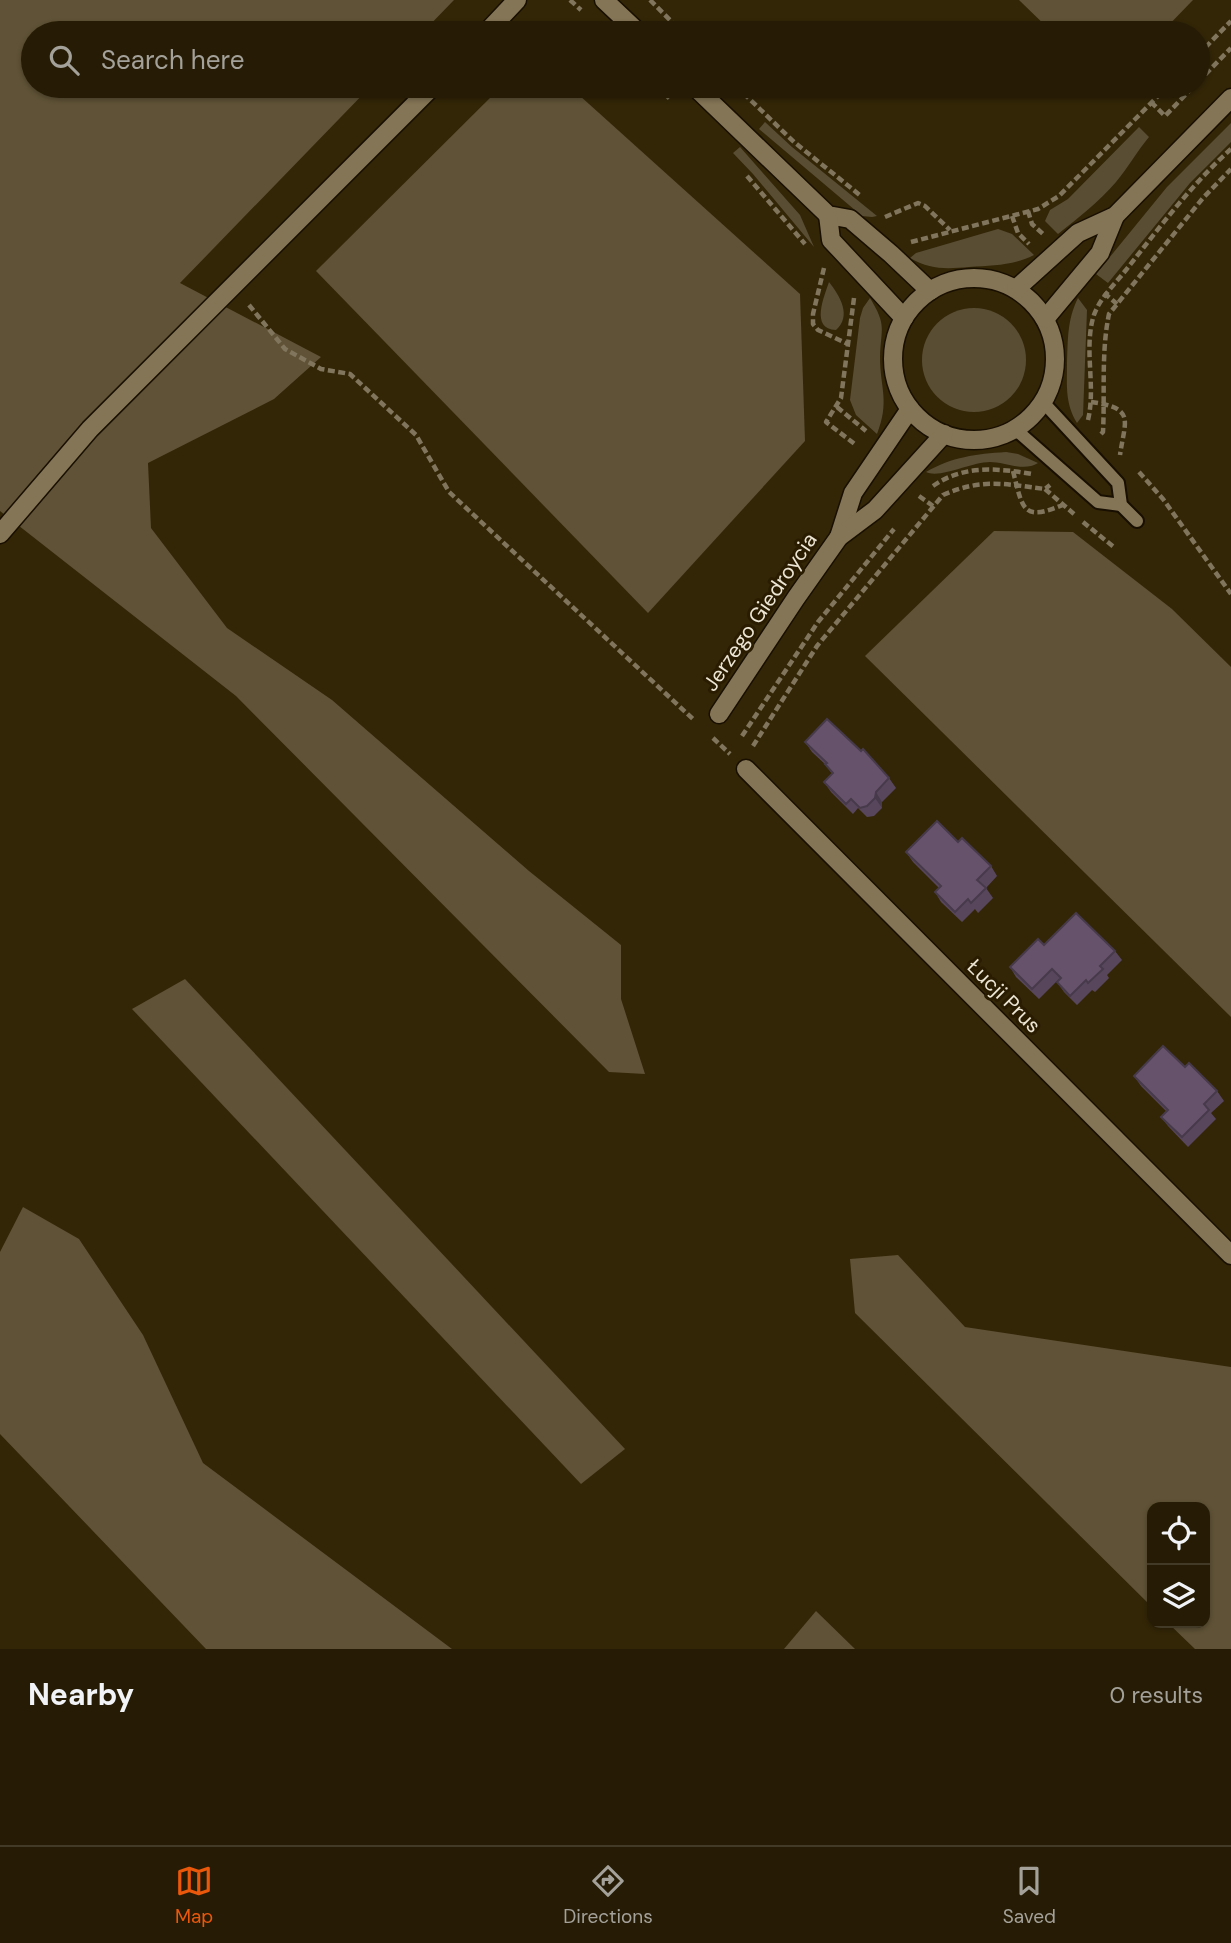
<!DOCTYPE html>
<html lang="en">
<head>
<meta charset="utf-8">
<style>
	:root { --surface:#261c05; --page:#2e250f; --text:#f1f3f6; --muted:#a4a19a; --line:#423a27; --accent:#ea580c }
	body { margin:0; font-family:"DM Sans",sans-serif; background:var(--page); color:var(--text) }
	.controls { position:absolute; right:21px; bottom:21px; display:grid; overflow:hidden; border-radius:14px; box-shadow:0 2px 5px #0004 }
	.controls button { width:63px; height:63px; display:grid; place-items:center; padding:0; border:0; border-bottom:2px solid var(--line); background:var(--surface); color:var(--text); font:35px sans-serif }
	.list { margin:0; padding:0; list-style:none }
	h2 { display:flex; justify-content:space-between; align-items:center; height:91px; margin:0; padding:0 28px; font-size:30px }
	h2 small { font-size:23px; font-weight:400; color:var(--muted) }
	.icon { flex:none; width:38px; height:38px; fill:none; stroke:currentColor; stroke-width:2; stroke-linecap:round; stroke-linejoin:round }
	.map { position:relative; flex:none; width:1231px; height:1649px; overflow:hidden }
	.search { position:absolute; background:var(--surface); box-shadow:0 2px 5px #0004; left:21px; right:21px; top:21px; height:77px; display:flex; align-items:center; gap:18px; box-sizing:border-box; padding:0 24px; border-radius:38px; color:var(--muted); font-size:26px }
	.sheet { height:196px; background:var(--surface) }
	nav { display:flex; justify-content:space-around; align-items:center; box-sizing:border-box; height:98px; border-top:2px solid var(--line); background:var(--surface); font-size:19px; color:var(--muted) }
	nav a { display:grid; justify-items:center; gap:4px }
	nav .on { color:var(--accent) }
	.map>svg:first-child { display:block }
	.green { fill:#594d34 }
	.forest { fill:#5f5236 }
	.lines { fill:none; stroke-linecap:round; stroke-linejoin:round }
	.service-casing { stroke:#190f00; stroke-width:16 }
	.minor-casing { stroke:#190f00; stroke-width:21 }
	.path { stroke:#81765d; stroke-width:4.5; stroke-dasharray:7 3.5; stroke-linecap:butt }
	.service { stroke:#847556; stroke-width:12 }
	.minor { stroke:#847556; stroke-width:18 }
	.wall { fill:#58475c }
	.shaded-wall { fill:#473a4b }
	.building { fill:#66536b; stroke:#473a4b; stroke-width:2 }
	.labels { text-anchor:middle; stroke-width:6; stroke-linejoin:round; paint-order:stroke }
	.street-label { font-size:21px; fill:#ede5d4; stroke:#291c00 }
</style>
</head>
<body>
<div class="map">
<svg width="1231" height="1649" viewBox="0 0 1231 1649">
	<rect width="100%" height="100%" fill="#332607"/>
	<g class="green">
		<polygon points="765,122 792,147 877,216 872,217 862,216 759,129"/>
		<polygon points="1231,123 1231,142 1190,183 1108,283 1096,274 1167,187"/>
		<path d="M1139 127 1149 137C1137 151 1128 168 1116 182 1099 202 1078 218 1058 234L1045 221 1050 210 1068 199Z"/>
		<polygon points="740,147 800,215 814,247 753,174 733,153"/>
		<path d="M998 229 1012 234 1034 255C1012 266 993 265 969 267 946 269 931 270 910 258L916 253Z"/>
		<path d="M829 282C840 296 852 316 836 330 810 329 824 297 829 282Z"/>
		<path d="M870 298C887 326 881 328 880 357 880 388 890 401 877 434L856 415 850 400 860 318 863 308Z"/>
		<path d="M1078 298 1087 310 1083 415 1077 423C1065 403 1067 386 1067 364 1068 340 1067 320 1078 298Z"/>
		<circle cx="974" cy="360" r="52"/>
		<path d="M1006 452 1018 454 1038 463C1024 472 1005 462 990 462 971 462 940 479 926 472 952 457 976 454 1006 452Z"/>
	</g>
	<g class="forest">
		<polygon points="0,0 454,0 422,33 33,33 33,86 371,86 180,283 321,357 274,399 148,463 151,528 227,628 332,700 529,871 621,945 621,999 645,1074 609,1072 236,696 0,511"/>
		<polygon points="1019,0 1193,0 1161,33 1053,33"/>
		<polygon points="502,86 569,86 800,294 805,441 648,613 316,271"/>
		<polygon points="994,531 1073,532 1172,609 1231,667 1231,1017 865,656"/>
		<polygon points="185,979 625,1449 581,1484 132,1009"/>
		<polygon points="23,1207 79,1239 143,1335 203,1463 452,1649 206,1649 0,1434 0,1252"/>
		<polygon points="898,1255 965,1327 1231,1367 1231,1649 1195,1649 1168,1623 1205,1623 1205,1507 1152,1507 1152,1607 855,1313 850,1259"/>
		<polygon points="816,1611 855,1649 784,1649"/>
	</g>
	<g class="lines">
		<defs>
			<g id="service">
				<polyline points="1043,402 1118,483 1121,505 1137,521"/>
				<polyline points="1015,429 1098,502 1121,505"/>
			</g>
			<g id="minor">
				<polyline points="604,0 639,33"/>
				<polyline points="486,33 517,0"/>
				<polyline points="694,86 828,215 850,219 891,254 930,291"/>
				<polyline points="828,215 831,240 904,318"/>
				<circle cx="974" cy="359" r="81"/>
				<polyline points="1016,289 1078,233 1115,216 1231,98"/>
				<polyline points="1045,319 1100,253 1115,216"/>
				<polyline points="0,534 90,429 433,86"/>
				<polyline points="839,537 853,493 910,409"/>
				<polyline points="719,714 796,598 839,537 875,510 944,434"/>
				<polyline points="746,769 1231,1255"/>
			</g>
		</defs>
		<use href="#service" class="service-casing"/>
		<use href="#minor" class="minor-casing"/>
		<g class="path">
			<polyline points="570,0 581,10"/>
			<polyline points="650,0 683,33"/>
			<polyline points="1198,55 1231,21"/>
			<polyline points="1198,82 1231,48"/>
			<polyline points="657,86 671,100"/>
			<polyline points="736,86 794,142 861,196"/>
			<polyline points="1151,102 1165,116 1194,86"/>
			<polyline points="747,176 805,244"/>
			<polyline points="1028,211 1032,224 1043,234"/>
			<polyline points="1012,216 1018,233 1029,244"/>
			<polyline points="885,217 918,203 925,206 950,230"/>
			<polyline points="911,242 1038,209 1059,196 1168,86"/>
			<polyline points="824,268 813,314 813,324 818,330 848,344"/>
			<polyline points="1104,293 1117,304"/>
			<polyline points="854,298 841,398 826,422 856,445"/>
			<polyline points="249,305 285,349 321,369 350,374 416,435 449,492 694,720"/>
			<path d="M1091 402C1136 408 1125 420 1120 455"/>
			<polyline points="837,407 866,431"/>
			<path d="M1088 420C1096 387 1084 351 1093 318 1098 300 1114 285 1126 270 1159 228 1191 185 1231 149"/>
			<path d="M1101 434 1103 432C1105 393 1101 352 1109 314L1203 198 1231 169"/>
			<path d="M1013 471C1023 511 1023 522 1065 504"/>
			<polyline points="1139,472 1163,499 1231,594"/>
			<path d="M933 486C963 465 997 468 1032 474"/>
			<polyline points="1045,489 1074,514"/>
			<polyline points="919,496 933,506"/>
			<polyline points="1083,522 1115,548"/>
			<polyline points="742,736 818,622 894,529"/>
			<polyline points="713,738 730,754"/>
			<path d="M753 746 817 646 943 495C982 478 1005 484 1045 489L1050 485"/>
		</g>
		<use href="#service" class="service"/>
		<use href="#minor" class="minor"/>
	</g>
	<g class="wall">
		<polygon points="805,742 889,778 896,788 882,802 882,808 874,816 867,817 858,808 853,814 831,792 824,782 832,774 826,765 812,752"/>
		<polygon points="906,852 991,866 997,876 986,888 993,898 978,913 975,909 962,922 941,902 935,892 939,888 913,862"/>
		<polygon points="1044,945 1115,951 1122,960 1107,975 1109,978 1095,992 1092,990 1077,1005 1064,992 1057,982 1060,980 1059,979 1039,999 1016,977 1010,967"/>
		<polygon points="1185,1067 1217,1091 1224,1101 1211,1113 1216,1119 1188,1147 1168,1126 1161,1117 1166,1111 1141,1086 1134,1076"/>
	</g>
	<polygon class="shaded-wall" points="876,792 882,802 882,808 875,798"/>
	<g class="building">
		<polygon points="827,719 861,751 863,749 889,778 876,792 875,798 867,806 860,808 851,799 846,804 824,782 833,773 825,764 827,763 805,742"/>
		<polygon points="937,821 958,842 962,838 991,866 977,880 986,888 971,903 968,899 955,912 935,892 941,886 906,852"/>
		<polygon points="1076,913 1115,951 1100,966 1103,969 1088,983 1086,980 1070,996 1057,982 1061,978 1052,969 1032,989 1010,967 1038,939 1044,945"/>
		<polygon points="1163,1046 1185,1067 1189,1063 1217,1091 1204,1104 1209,1110 1182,1137 1161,1117 1168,1110 1134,1076"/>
	</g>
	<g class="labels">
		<g class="street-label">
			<text transform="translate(760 612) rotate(-56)" y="7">Jerzego Giedroycia</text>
			<text transform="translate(1004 996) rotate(45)" y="7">Łucji Prus</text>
		</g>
	</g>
</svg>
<div class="controls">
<button><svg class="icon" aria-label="locate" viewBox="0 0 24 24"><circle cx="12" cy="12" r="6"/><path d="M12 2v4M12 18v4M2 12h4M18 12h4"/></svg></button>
<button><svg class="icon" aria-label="layers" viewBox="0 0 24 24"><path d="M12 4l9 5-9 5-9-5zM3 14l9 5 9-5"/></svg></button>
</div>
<div class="search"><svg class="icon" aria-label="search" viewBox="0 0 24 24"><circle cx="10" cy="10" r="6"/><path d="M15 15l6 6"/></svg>Search here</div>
</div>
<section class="sheet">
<h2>Nearby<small>0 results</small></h2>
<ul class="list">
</ul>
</section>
<nav>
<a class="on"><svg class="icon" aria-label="map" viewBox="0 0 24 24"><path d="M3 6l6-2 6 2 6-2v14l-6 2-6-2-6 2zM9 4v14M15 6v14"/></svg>Map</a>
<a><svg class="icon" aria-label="directions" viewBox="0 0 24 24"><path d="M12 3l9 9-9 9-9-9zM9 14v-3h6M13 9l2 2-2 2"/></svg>Directions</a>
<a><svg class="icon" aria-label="saved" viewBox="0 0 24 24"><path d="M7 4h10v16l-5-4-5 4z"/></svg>Saved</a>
</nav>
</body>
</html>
